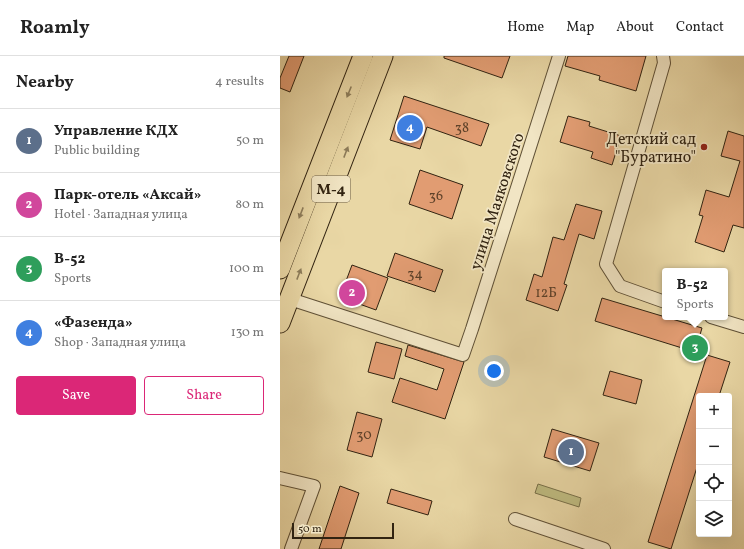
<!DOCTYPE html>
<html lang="en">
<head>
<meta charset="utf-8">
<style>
	:root { --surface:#fff; --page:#f6f6f6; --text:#222; --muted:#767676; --line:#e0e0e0; --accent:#db2777 }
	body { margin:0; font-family:Vollkorn,serif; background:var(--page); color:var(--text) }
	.controls { position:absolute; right:12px; bottom:12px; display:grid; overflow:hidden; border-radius:4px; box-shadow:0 4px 16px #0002 }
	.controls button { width:36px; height:36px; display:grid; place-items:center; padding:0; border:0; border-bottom:1px solid var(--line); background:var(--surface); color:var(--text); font:20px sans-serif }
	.scale { position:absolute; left:12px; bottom:10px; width:102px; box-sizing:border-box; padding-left:4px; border:2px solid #312311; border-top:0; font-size:11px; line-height:14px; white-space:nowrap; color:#312311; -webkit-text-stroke:3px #f1e5c4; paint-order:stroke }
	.you { position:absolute; left:214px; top:315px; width:14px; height:14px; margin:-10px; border:3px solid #fff; border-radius:50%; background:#1a73e8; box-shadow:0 0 0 6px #1a73e833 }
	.badge { display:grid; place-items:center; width:26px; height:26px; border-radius:50%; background:var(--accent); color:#fff; font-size:13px; font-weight:700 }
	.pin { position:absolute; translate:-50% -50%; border:2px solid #fff; box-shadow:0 1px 4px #0006 }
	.popup { position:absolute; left:382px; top:212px; width:66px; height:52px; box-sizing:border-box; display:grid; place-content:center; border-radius:4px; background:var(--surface); filter:drop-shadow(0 1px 3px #0005); font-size:13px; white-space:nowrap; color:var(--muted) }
	.popup b { font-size:15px; color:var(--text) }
	.popup::after { content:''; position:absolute; left:50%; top:100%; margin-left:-8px; border:8px solid transparent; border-top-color:var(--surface) }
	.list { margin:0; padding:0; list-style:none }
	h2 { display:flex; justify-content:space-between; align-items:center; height:52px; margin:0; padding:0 16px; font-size:17px }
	h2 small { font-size:13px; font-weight:400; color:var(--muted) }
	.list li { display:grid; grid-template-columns:26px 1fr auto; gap:12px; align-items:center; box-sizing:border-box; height:64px; padding:0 16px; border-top:1px solid var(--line) }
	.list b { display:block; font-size:15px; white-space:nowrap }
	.list p { margin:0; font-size:13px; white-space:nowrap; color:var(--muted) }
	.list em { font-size:13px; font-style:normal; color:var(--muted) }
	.actions { display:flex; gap:8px; padding:12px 16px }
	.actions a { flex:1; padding:9px 0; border:1px solid var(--accent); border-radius:4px; text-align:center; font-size:14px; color:var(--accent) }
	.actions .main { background:var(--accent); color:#fff }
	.icon { flex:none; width:22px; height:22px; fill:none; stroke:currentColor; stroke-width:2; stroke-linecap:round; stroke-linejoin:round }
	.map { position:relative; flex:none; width:464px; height:493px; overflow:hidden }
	header { display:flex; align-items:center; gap:24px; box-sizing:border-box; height:56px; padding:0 20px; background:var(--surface); border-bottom:1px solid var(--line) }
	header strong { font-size:19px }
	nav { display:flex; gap:22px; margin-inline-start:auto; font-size:14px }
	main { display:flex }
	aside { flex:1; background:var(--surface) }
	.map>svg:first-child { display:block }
	.green { fill:#bfbc81; stroke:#787049 }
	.building { fill:#e19c72; stroke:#312311 }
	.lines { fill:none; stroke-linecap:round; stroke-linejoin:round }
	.street-casing { stroke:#5f5036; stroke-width:14 }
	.primary-casing { stroke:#312311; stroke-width:21 }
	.street { stroke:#f1e5c4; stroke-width:12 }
	.primary { stroke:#e9d7a5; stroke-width:19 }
	.oneway { fill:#8d7d5b }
	.poi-dot { fill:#8f2418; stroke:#f1e5c4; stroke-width:1.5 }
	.labels { text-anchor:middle; stroke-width:3.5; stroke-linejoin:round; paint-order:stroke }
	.number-label { font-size:14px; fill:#5d4129 }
	.shield { fill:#f1e5c4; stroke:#6b5d47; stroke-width:1 }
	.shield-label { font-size:15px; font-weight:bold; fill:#312311 }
	.poi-label { font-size:16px; fill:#312311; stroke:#f1e5c4; text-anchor:end }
	.street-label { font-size:16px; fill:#312311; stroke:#f1e5c4 }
</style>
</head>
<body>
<header>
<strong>Roamly</strong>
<nav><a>Home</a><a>Map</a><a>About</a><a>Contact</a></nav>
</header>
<main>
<aside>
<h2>Nearby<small>4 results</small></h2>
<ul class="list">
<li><span class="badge" style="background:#5c6f8a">1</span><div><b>Управление КДХ</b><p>Public building</p></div><em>50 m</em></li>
<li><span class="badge" style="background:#d1479c">2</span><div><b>Парк-отель «Аксай»</b><p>Hotel · Западная улица</p></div><em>80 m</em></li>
<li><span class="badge" style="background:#2e9e5b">3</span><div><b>В-52</b><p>Sports</p></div><em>100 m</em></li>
<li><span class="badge" style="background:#3f7fe0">4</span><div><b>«Фазенда»</b><p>Shop · Западная улица</p></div><em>130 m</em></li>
</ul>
<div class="actions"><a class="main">Save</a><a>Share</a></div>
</aside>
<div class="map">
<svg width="464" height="493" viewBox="0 0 464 493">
	<rect width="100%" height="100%" fill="#e9d7a5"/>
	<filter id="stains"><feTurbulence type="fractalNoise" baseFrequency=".005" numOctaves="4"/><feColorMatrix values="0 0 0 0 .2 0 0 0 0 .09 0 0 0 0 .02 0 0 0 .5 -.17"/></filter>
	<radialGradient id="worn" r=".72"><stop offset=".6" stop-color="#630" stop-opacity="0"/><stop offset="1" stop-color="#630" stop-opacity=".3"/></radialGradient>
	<polygon class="green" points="258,428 301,442 299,451 255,437"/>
	<g class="building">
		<polygon points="9,0 24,0 10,36 0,32 0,22"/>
		<polygon points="164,0 230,0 222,22 164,2"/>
		<polygon points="288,0 366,0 356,35 319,24 320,20 285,10"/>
		<polygon points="124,40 209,68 201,90 147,71 140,93 110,84"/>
		<polygon points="288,60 310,66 309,70 341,80 332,109 311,102 313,96 280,86"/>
		<polygon points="448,75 464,80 464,172 453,169 444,196 415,186 423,160 419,159 426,134 449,141 460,105 441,100"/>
		<polygon points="140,114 183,129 172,163 129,148"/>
		<polygon points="296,148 322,155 314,183 299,178 284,228 287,229 278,255 246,244 254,218 262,221 273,181 284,184"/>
		<polygon points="115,197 163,214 155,236 107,220"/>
		<polygon points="72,209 108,222 96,254 60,241"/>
		<polygon points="322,242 422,272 415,296 315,265"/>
		<polygon points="96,286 122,293 114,323 88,316"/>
		<polygon points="128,289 184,306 165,363 112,346 120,322 157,334 164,313 125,300"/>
		<polygon points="427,299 450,306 439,340 419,340 419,405 391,493 368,486"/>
		<polygon points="330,315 362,324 356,348 323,339"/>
		<polygon points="77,356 102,363 92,401 67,394"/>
		<polygon points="272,373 319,387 310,415 264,401"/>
		<polygon points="60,430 79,437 61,493 39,493"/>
		<polygon points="111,433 152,445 148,459 107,447"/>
	</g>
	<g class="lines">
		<defs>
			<g id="street">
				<polyline points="383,0 384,7 326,208 340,230 385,246"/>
				<polyline points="10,243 183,299 192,273 279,0"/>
				<polyline points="431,261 464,271"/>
				<polyline points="0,422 34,430 11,493"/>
				<polyline points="235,463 324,493"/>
			</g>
			<g id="primary">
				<polyline points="0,213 83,0"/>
				<polyline points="0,267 103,0"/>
			</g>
		</defs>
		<use href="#street" class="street-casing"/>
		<use href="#primary" class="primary-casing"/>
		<use href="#street" class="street"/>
		<use href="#primary" class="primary"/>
	</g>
	<defs><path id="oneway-solid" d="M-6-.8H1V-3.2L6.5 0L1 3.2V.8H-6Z"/></defs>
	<g class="oneway">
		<use href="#oneway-solid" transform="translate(69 36) rotate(112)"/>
		<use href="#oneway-solid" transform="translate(66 96) rotate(-69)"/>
		<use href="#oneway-solid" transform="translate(21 157) rotate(111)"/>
		<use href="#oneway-solid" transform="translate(19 218) rotate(-69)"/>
	</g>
	<circle class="poi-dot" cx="424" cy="91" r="4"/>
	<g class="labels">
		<g class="number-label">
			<text x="182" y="76">38</text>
			<text x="156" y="144">36</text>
			<text x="135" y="222">34</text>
			<text x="266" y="241">12Б</text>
			<text x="84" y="383">30</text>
		</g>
		<rect class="shield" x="32" y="120" width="38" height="26" rx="3"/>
		<g class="shield-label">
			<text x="51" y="138">М-4</text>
		</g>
		<g class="poi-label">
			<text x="416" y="88">Детский сад<tspan x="416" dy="18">"Буратино"</tspan></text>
		</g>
		<g class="street-label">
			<text transform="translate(216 145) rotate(-72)" y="6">улица Маяковского</text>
		</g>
	</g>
	<rect width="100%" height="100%" filter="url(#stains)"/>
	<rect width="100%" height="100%" fill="url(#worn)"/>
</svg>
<div class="controls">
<button>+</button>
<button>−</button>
<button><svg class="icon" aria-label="locate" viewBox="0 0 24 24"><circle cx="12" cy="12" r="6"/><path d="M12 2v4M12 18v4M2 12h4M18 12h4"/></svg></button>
<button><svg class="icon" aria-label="layers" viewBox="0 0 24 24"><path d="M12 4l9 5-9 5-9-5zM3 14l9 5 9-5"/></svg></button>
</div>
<div class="scale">50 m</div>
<div class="you"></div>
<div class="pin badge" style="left:291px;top:396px;background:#5c6f8a">1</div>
<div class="pin badge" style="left:72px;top:237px;background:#d1479c">2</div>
<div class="pin badge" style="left:415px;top:292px;background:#2e9e5b">3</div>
<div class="popup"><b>В-52</b>Sports</div>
<div class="pin badge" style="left:130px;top:72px;background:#3f7fe0">4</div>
</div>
</main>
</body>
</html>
